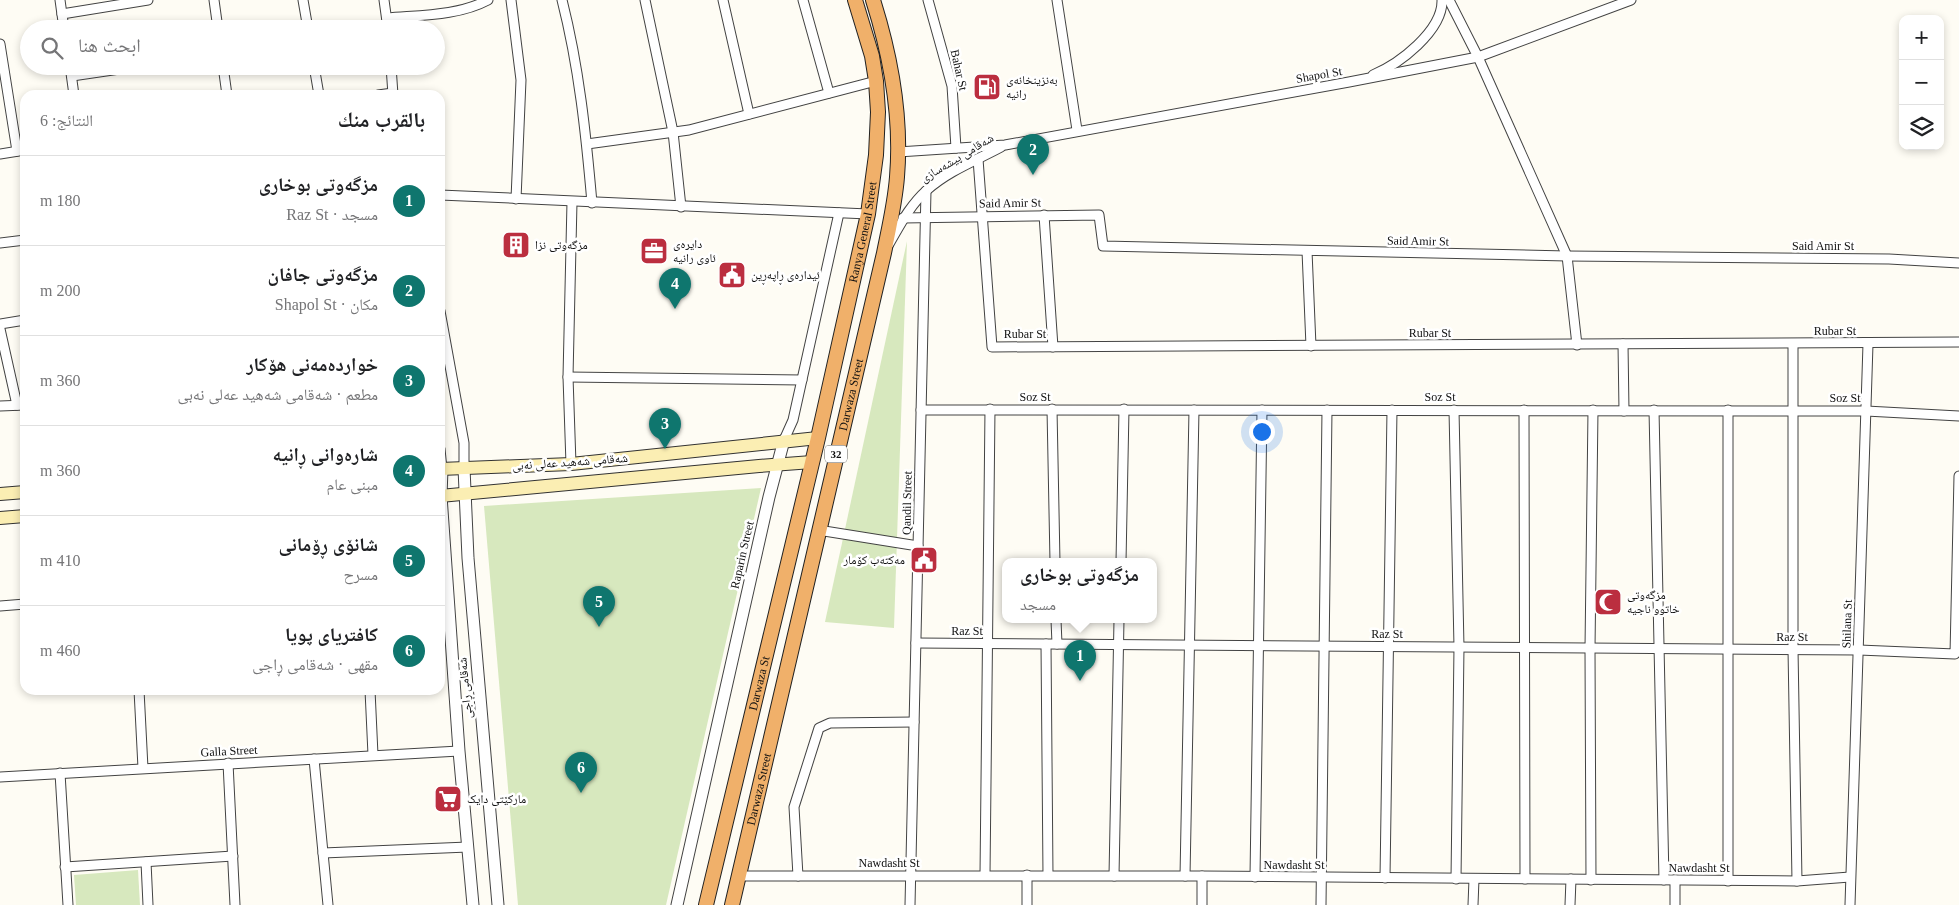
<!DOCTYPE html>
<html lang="ar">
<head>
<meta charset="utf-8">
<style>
	:root { --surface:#fff; --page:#f2f2f2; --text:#202124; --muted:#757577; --line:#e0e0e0; --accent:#0f766e }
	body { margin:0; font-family:"Times New Roman","Noto Naskh Arabic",serif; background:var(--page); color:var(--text); direction:rtl }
	.controls { position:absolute; right:15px; top:15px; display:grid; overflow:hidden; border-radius:10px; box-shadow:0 2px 8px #0003 }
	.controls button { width:45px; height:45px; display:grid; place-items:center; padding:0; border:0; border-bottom:1px solid var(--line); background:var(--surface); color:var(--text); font:25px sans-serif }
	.you { position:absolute; left:1261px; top:431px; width:18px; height:18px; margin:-12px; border:4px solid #fff; border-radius:50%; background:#1a73e8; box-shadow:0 0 0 8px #1a73e833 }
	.badge { display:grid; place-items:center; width:32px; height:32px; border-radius:50%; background:var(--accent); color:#fff; font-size:16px; font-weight:700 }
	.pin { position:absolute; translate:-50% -41px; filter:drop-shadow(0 1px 2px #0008) }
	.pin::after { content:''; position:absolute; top:26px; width:18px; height:15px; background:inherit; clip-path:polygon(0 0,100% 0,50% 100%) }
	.popup { position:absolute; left:1002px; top:558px; width:155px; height:65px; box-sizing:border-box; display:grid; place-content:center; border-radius:10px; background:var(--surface); filter:drop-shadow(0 1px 4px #0005); font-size:16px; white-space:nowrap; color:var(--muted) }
	.popup b { font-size:19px; color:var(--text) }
	.popup::after { content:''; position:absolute; left:50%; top:100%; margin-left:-10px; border:10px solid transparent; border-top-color:var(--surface) }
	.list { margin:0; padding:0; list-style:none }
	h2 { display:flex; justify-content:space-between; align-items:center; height:65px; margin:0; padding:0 20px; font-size:21px }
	h2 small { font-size:16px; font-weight:400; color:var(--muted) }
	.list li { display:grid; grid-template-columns:32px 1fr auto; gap:15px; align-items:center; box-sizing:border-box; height:90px; padding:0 20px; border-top:1px solid var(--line) }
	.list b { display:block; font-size:19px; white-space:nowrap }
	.list p { margin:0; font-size:16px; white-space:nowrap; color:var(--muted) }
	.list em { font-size:16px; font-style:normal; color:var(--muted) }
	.icon { flex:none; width:28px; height:28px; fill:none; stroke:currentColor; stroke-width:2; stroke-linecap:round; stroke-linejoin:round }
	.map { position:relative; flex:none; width:1959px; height:905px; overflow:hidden; direction:ltr }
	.search { position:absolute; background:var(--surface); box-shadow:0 2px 8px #0003; left:20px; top:20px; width:425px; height:55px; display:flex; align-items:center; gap:12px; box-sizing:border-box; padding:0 18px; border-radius:28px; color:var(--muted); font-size:19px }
	.panel { position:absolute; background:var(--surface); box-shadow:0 2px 8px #0003; left:20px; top:90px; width:425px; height:605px; border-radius:15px; direction:rtl }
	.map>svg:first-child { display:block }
	.green { fill:#d7e8be }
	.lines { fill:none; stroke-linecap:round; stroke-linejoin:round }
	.minor-casing { stroke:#434343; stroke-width:11 }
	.tertiary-casing { stroke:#434343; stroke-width:13 }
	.secondary-casing { stroke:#323232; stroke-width:14 }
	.trunk-casing { stroke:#212121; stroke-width:16 }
	.minor { stroke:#fff; stroke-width:9 }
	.tertiary { stroke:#fff; stroke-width:11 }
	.secondary { stroke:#fbeeb3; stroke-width:12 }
	.trunk { stroke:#f0b06a; stroke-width:14 }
	.labels { text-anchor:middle; stroke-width:5; stroke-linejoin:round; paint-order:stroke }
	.shield { fill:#fff; stroke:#585858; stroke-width:1 }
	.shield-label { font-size:11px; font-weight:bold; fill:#101010 }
	.street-label { font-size:12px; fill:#101010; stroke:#fff }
	.poi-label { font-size:12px; fill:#101010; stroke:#fff; text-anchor:start }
</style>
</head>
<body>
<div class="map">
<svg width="1959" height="905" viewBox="0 0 1959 905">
	<rect width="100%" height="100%" fill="#fefcf4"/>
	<g class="green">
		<polygon points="907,241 894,628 825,622"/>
		<polygon points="761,488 666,905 518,905 484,506"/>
		<polygon points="138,870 140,905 76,905 74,875"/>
	</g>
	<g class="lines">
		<defs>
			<g id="minor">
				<polyline points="60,0 64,29"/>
				<polyline points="214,0 218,29"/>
				<polyline points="303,0 308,29"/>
				<polyline points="384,0 388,29"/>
				<polyline points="511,0 521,80 516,199"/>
				<path d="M562 0C579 67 586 134 592 203"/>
				<polyline points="645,0 673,132 681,207"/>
				<polyline points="723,0 749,114"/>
				<polyline points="803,0 829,93"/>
				<polyline points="928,0 952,86 956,148"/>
				<polyline points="1057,0 1077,130"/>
				<polyline points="1449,0 1478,57 1567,256 1577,345"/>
				<polyline points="62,14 148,0"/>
				<path d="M387 18C420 15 458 16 488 0"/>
				<polyline points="0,44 17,151"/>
				<polyline points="70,66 74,95"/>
				<polyline points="223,66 227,95"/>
				<polyline points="314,66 319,95"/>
				<polyline points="391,66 393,95"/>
				<path d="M1373 75C1399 64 1443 31 1442 0"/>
				<polyline points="72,76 140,66"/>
				<polyline points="378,95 393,93"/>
				<polyline points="587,144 689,130 876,81"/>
				<polyline points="898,152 1005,145 1349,82 1478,57 1631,0"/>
				<polyline points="0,154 25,150"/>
				<polyline points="978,159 992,347 1959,342"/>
				<polyline points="440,195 868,214"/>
				<polyline points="1044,215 1053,347"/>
				<polyline points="903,218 1099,215 1103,246 1567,256 1889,259 1959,263"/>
				<polyline points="0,243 25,240"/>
				<path d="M889 244C900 225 910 205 927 190 948 171 977 160 1001 147"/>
				<polyline points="1307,251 1311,346"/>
				<polyline points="440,311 464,443 464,468"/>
				<polyline points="0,324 25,320"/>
				<polyline points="0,329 17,405"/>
				<polyline points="1623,344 1624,411"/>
				<polyline points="1793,344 1793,649 1797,881"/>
				<polyline points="568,377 802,380"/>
				<polyline points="0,406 25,405"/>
				<polyline points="1052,409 1055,562"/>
				<polyline points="921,410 1866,411 1959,416"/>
				<polyline points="1454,410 1459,647 1456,879"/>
				<polyline points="1524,410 1525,879"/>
				<polyline points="1654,410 1664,880"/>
				<polyline points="1728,410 1728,881"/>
				<polyline points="784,440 793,420 839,213"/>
				<polyline points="440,449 442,469"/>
				<polyline points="571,464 568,377 572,202"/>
				<polyline points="818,530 918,546"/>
				<polyline points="1121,562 1124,409"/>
				<polyline points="0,606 25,604"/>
				<polyline points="1056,620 1057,644"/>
				<polyline points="916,643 1859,650 1955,654 1959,476"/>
				<polyline points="1046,644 1048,875"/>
				<polyline points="139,690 143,768"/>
				<polyline points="370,690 373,755"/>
				<polyline points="314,759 328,905"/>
				<polyline points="228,763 235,905"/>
				<polyline points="60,773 68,905"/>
				<polyline points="0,777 459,751"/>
				<polyline points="323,853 468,847"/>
				<polyline points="146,862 148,905"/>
				<polyline points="65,867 233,856"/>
				<polyline points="985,875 990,409"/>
				<polyline points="738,876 1202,876 1797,881 1850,877"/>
				<polyline points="798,876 794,807 819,728 830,723 914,722"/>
				<polyline points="1114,876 1119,620"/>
				<polyline points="1185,876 1194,410"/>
				<polyline points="1202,876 1202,905"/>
				<polyline points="1255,877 1262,410"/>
				<polyline points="1385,878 1392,410"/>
				<polyline points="1591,880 1590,649 1593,410"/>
				<polyline points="1675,880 1675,905"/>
				<polyline points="910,905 926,191"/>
				<polyline points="1027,905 1027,875"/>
				<polyline points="1321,905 1327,410"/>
				<polyline points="1473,905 1474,879"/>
				<polyline points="1570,905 1571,879"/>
				<polyline points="1850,905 1868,344"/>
			</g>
			<g id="tertiary">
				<polyline points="464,468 468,558 498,905"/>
				<polyline points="442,469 441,496 459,751 473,905"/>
				<polyline points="677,905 769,497 784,440"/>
			</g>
			<g id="secondary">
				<polyline points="440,469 571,464 818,438"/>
				<polyline points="0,494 25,492"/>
				<polyline points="440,496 759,466 812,462"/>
				<polyline points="0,518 25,516"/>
			</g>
			<g id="trunk">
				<path id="s1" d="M706 905 818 438 868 214 876 155 878 112 876 81 872 56 855 0"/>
				<path id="s2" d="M732 905 884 253C889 228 895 203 897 177 902 117 891 57 873 0"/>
			</g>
		</defs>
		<use href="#minor" class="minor-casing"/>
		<use href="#tertiary" class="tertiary-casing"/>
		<use href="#secondary" class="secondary-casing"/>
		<use href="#trunk" class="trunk-casing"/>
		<use href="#minor" class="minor"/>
		<use href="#tertiary" class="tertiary"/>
		<use href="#secondary" class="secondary"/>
		<use href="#trunk" class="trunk"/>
	</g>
	<defs>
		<symbol id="fuel-square" viewBox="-11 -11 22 22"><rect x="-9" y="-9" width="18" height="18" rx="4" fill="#bb2e3f" stroke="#fff"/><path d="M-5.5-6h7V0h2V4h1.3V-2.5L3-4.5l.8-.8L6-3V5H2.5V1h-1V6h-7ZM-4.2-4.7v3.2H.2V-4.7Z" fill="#fff"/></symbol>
		<symbol id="building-square" viewBox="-11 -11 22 22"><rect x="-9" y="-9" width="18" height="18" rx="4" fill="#bb2e3f" stroke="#fff"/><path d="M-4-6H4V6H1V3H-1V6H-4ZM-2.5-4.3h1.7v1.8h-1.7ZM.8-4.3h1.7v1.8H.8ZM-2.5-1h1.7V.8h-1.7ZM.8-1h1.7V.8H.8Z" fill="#fff"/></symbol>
		<symbol id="office-square" viewBox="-11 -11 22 22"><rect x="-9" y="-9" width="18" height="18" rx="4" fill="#bb2e3f" stroke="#fff"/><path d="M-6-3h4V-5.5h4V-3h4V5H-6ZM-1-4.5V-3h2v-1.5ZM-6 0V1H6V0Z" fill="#fff"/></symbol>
		<symbol id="civic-square" viewBox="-11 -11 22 22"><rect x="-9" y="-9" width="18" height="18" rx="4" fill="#bb2e3f" stroke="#fff"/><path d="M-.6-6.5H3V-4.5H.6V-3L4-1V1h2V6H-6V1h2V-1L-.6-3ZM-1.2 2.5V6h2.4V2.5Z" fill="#fff"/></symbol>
		<symbol id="mosque-square" viewBox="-11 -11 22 22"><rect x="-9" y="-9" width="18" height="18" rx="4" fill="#bb2e3f" stroke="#fff"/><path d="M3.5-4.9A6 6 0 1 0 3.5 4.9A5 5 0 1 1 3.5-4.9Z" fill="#fff"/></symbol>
		<symbol id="supermarket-square" viewBox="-11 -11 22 22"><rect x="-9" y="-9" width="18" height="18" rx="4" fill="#bb2e3f" stroke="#fff"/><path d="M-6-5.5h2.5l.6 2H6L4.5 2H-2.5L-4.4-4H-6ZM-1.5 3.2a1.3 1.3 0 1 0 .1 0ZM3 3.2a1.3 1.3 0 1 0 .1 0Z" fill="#fff"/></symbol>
	</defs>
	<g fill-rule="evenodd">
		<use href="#fuel-square" x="971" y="71" width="32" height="32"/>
		<use href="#building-square" x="500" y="229" width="32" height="32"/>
		<use href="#office-square" x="638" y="235" width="32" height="32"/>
		<use href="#civic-square" x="716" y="259" width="32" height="32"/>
		<use href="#civic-square" x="908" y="544" width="32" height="32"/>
		<use href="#mosque-square" x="1592" y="586" width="32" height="32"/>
		<use href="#supermarket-square" x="432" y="783" width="32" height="32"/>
	</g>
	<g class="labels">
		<rect class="shield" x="825" y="445.5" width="22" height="17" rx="4"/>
		<g class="shield-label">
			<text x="836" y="458">32</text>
		</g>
		<g class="street-label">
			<text transform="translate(959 70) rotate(77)" y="4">Bahar St</text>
			<text transform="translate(1319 75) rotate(-10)" y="4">Shapol St</text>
			<text transform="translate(957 158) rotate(-31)" y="4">شەقامی پیشەسازی</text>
			<text transform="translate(1010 203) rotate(-1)" y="4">Said Amir St</text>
			<text dy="4" stroke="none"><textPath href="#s1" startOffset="691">Ranya General Street</textPath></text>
			<text transform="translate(1418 241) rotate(1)" y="4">Said Amir St</text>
			<text x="1823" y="250">Said Amir St</text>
			<text x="1835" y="335">Rubar St</text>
			<text x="1430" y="337">Rubar St</text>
			<text x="1025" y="338">Rubar St</text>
			<text dy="4" stroke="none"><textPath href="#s2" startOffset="524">Darwaza Street</textPath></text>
			<text x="1035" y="401">Soz St</text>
			<text x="1440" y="401">Soz St</text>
			<text x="1845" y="402">Soz St</text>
			<text transform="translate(570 462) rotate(-4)" y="4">شەقامی شەهید عەلی نەبی</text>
			<text transform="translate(907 503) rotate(-89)" y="4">Qandil Street</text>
			<text transform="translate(742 555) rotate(-77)" y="4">Raparin Street</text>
			<text transform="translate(1847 624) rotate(-88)" y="4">Shilana St</text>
			<text x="967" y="635">Raz St</text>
			<text x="1387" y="638">Raz St</text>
			<text x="1792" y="641">Raz St</text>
			<text dy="4" stroke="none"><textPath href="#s1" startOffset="228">Darwaza St</textPath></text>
			<text transform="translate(465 688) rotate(-95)" y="4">شەقامی ڕاجی</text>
			<text transform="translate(229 751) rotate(-3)" y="4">Galla Street</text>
			<text dy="4" stroke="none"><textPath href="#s2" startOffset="119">Darwaza Street</textPath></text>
			<text x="889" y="867">Nawdasht St</text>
			<text x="1294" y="869">Nawdasht St</text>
			<text x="1699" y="872">Nawdasht St</text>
		</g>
		<g class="poi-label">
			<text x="1006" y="84">بەنزینخانەی<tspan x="1006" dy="14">رانیە</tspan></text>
			<text x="673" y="248">دایرەی<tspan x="673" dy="14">ئاوی رانیە</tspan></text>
			<text x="535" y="249">مزگەوتی نزا</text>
			<text x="751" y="279">ئیدارەی ڕاپەڕین</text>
			<text x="905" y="564" text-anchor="end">مەکتەب کۆمار</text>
			<text x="1627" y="599">مزگەوتی<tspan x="1627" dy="14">خاتوو ناجیە</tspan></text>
			<text x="467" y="803">مارکێتی دایک</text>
		</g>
	</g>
</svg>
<div class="controls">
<button>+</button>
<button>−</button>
<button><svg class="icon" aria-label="layers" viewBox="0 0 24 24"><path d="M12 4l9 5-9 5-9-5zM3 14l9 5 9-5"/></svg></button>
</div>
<div class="you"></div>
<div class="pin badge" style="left:1080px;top:681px">1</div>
<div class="popup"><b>مزگەوتی بوخاری</b>مسجد</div>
<div class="pin badge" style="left:1033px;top:175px">2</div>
<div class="pin badge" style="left:665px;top:449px">3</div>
<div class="pin badge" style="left:675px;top:309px">4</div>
<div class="pin badge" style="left:599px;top:627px">5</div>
<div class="pin badge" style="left:581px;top:793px">6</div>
<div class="search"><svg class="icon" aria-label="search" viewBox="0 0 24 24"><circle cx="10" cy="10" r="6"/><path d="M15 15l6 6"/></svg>ابحث هنا</div>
<section class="panel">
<h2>بالقرب منك<small>النتائج: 6</small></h2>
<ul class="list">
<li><span class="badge">1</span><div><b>مزگەوتی بوخاری</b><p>مسجد · Raz St</p></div><em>180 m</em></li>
<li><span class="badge">2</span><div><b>مزگەوتی جافان</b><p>مكان · Shapol St</p></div><em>200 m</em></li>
<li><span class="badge">3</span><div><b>خواردەمەنی هۆکار</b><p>مطعم · شەقامی شەهید عەلی نەبی</p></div><em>360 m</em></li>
<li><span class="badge">4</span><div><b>شارەوانی ڕانیە</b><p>مبنى عام</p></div><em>360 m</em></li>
<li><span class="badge">5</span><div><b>شانۆی ڕۆمانی</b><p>مسرح</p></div><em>410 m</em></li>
<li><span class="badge">6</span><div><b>کافتریای پویا</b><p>مقهى · شەقامی ڕاجی</p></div><em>460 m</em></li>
</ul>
</section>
</div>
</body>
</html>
